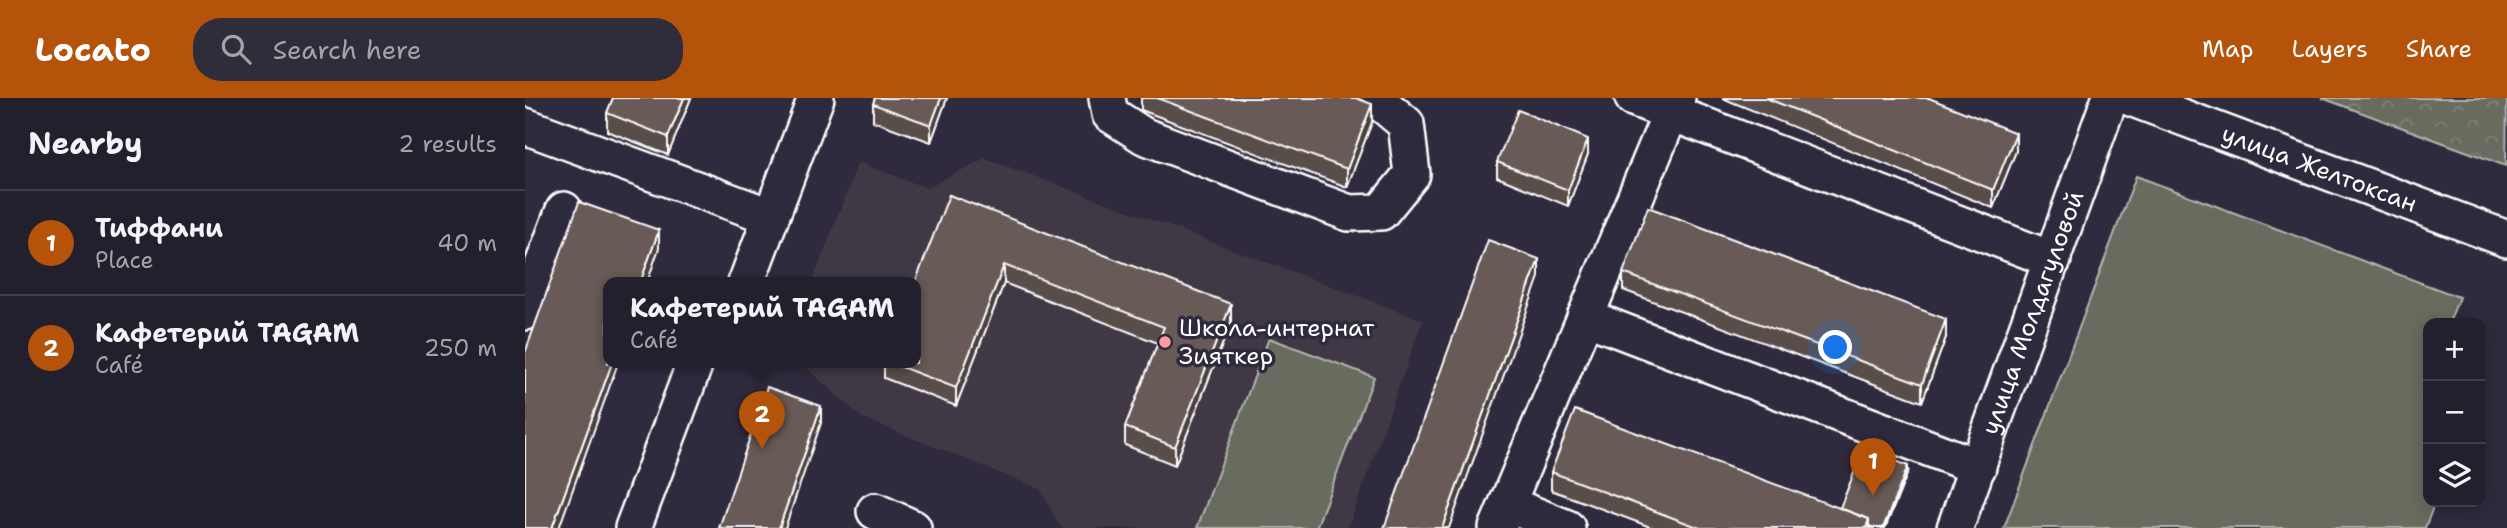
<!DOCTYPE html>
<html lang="en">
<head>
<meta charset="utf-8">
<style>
	:root { --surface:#23202e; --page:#2f2d3a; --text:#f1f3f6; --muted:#a3a3aa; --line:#403e4a; --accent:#b45309 }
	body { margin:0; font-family:"Shantell Sans",sans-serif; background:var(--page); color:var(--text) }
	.controls { position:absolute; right:21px; bottom:21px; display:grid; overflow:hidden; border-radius:14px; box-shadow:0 4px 18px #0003 }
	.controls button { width:63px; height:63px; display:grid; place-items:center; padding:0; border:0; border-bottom:2px solid var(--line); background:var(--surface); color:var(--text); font:35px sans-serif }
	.you { position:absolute; left:1311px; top:250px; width:24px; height:24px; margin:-18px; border:5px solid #fff; border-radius:50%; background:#1a73e8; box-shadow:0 0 0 10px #1a73e833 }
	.badge { display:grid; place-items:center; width:46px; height:46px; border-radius:50%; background:var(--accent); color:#fff; font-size:23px; font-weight:700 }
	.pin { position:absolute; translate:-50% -58px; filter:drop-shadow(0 2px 4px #0008) }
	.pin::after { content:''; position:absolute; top:37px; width:24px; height:21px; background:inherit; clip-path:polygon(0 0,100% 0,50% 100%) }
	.popup { position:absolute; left:78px; top:179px; width:318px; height:91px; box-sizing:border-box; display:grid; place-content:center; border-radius:14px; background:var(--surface); filter:drop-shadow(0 2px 5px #0005); font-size:23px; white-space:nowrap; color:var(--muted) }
	.popup b { font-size:26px; color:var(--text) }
	.popup::after { content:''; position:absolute; left:50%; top:100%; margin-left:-14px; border:14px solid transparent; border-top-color:var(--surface) }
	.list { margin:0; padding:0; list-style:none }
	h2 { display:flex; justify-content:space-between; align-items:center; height:91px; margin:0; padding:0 28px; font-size:30px }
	h2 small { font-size:23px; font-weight:400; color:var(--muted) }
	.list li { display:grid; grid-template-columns:46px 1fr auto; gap:21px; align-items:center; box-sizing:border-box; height:105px; padding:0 28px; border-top:2px solid var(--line) }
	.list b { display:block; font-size:26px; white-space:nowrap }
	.list p { margin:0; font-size:23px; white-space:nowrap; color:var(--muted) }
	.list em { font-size:23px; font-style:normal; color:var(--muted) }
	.icon { flex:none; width:38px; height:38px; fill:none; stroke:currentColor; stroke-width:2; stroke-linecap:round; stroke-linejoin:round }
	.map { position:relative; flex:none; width:1982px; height:430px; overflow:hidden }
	header { display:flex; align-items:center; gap:42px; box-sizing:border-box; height:98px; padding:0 35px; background:var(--accent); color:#fff }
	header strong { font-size:33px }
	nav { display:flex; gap:38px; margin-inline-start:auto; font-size:24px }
	.search { width:490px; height:63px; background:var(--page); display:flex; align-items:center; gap:18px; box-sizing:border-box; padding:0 24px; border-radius:28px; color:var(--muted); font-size:26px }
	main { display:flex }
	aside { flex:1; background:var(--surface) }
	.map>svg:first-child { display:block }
	.built { fill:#403844 }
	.green { fill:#676c5f; stroke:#b3b6af; stroke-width:2 }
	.park { fill:url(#park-crowns); stroke:#b3b6af; stroke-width:2 }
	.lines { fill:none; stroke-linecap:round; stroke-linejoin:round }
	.minor-casing { stroke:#fff; stroke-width:40 }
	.minor { stroke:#2f2a3d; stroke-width:35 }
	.wall { fill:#594d4a; stroke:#fff; stroke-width:2 }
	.shaded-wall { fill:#493f3c; stroke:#fff; stroke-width:2 }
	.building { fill:#685a56; stroke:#fff; stroke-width:2 }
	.poi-dot { fill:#ff9aa2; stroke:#2f2a3d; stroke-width:2.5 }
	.labels { text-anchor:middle; stroke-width:7; stroke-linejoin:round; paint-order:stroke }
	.street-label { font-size:24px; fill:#fff; stroke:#2f2a3d }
	.poi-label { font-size:24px; fill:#fff; stroke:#2f2a3d; text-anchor:start }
</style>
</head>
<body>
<header>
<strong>Locato</strong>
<div class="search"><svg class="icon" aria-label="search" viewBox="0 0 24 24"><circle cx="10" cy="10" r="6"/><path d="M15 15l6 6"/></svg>Search here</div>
<nav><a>Map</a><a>Layers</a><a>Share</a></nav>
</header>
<main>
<aside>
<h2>Nearby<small>2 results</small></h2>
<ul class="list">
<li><span class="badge">1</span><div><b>Тиффани</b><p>Place</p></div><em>40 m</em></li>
<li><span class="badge">2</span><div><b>Кафетерий TAGAM</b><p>Café</p></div><em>250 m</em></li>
</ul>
</aside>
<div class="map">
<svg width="1982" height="430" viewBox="0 0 1982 430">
	<defs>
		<pattern id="park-crowns" width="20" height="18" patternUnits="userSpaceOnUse" patternTransform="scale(1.75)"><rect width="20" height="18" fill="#676c5f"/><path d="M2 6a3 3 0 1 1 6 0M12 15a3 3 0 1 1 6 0" fill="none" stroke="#7e8277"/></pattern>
	</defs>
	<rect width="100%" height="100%" fill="#2f2a3d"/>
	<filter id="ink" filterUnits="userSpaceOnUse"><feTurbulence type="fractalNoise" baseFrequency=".0143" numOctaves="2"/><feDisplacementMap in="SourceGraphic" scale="14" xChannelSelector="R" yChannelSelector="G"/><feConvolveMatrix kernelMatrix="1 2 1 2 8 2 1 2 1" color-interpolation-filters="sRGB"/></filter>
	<g filter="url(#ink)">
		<polygon class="built" points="460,60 898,222 823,430 536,430 515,391 337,320 276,265 391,265 391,185 287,185 333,64 402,90"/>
		<g class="green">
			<polygon points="1611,78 1934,199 1924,225 1903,225 1903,280 1897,297 1903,299 1903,404 1910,404 1900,430 1479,430"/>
			<polygon points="744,240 849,279 791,430 672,430"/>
		</g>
		<polygon class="park" points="1797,0 1982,0 1981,68"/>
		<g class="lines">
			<defs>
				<g id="minor">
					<polyline points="582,0 585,16 619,38 824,115 856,114 887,76 881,26 850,0"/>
					<polyline points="1108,0 1528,162"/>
					<path id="s1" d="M1606 0 1982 141"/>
					<polyline points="0,28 228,112"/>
					<polyline points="221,185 291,0"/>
					<polyline points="0,214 39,112"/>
					<polyline points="1060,219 1453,369"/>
					<polyline points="982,406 1042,430"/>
					<polyline points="350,413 388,430"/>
					<polyline points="108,430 170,265"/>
					<polyline points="972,430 1152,0"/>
					<path id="s2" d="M1430 430 1585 0"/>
				</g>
			</defs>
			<use href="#minor" class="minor-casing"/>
			<use href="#minor" class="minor"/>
		</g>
		<g class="wall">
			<polygon points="88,0 166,0 143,57 82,33 82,15"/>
			<polygon points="350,0 422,0 406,44 348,23 348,6"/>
			<polygon points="616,0 831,0 847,24 822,89 616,12"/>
			<polygon points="1197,0 1404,0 1491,53 1468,110"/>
			<polygon points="1063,56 1043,108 972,79 972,64"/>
			<polygon points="424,97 706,224 650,367 600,347 600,329 633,245 479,185 431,308 359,280 359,265 391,265"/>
			<polygon points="1098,175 1421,239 1397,304 1098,192"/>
			<polygon points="1026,374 1315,410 1383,374 1360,430 1128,430 1026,392"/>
		</g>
		<g class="shaded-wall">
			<polygon points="159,0 166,0 143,57 143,39"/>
			<polygon points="416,0 422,0 406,44 406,27"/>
			<polygon points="847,6 847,24 822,89 822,71"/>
			<polygon points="1491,35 1491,53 1468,110 1468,92"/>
			<polygon points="1063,41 1063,56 1043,108 1043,92"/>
			<polygon points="134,132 134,150 122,185 115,185"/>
			<polygon points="1014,161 1014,179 924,430 917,430"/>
			<polygon points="479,167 479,185 431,308 431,290"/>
			<polygon points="706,206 706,224 650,367 650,349"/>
			<polygon points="1421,221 1421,239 1397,304 1397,286"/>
			<polygon points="87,265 93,265 34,430 27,430"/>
			<polygon points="296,308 296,325 260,430 254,430"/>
			<polygon points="1383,368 1383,374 1360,430 1358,430"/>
		</g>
		<g class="building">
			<polygon points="88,0 159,0 143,39 82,15"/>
			<polygon points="350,0 416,0 406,27 348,6"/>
			<polygon points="632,0 831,0 847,6 822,71"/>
			<polygon points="1241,0 1404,0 1491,35 1468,92"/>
			<polygon points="993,12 1063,41 1043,92 972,64"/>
			<polygon points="424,97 706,206 650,349 600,329 639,229 479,167 431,290 366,265 391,265 391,185 390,185"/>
			<polygon points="54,104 134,132 115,185 83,185 83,265 87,265 27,430 0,430 0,255"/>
			<polygon points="1123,109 1421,221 1397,286 1098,175"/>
			<polygon points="963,142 1014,161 917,430 859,430"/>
			<polygon points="242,289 296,308 254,430 194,430"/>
			<polygon points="1050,312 1344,421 1341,430 1175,430 1026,374"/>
			<polygon points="1339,350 1383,368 1358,430 1350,430 1344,428 1344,421 1315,410"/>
		</g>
	</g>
	<circle class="poi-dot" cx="640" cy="244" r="7"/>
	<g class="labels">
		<g class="street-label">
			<text dy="8" stroke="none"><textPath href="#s1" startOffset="201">улица Желтоксан</textPath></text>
			<text dy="8" stroke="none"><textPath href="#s2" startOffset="229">улица Молдагуловой</textPath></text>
		</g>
		<g class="poi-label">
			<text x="654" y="238">Школа-интернат<tspan x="654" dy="28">Зияткер</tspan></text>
		</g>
	</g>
</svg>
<div class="controls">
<button>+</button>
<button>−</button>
<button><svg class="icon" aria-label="layers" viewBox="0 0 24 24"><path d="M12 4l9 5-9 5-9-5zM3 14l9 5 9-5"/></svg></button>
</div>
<div class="you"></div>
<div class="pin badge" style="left:1348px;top:398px">1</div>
<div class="pin badge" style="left:237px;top:351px">2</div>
<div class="popup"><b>Кафетерий TAGAM</b>Café</div>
</div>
</main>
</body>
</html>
